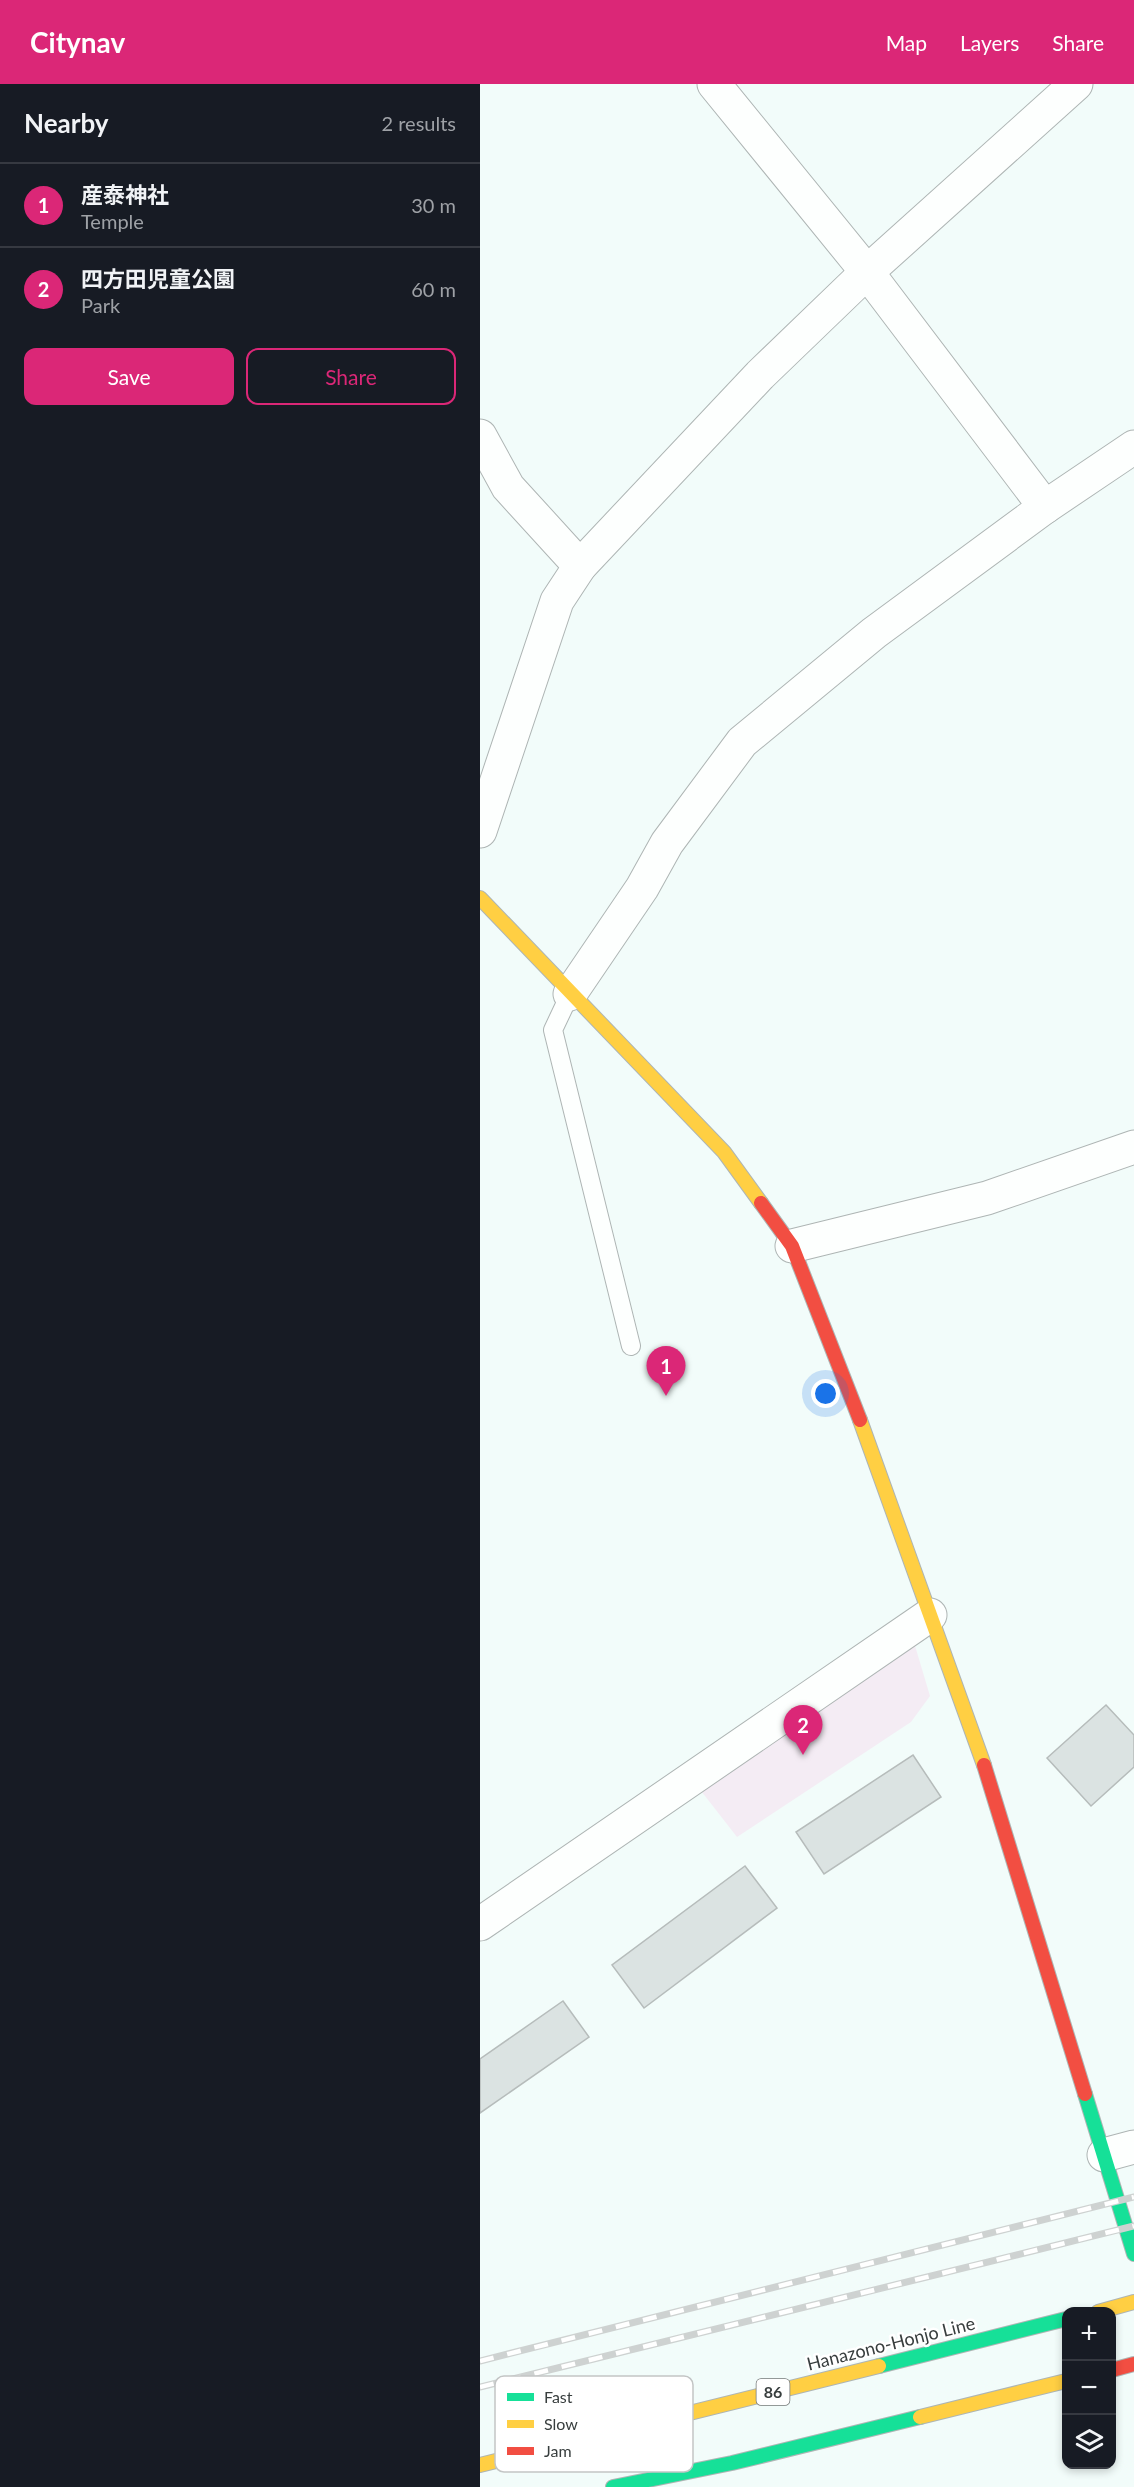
<!DOCTYPE html>
<html lang="en">
<head>
<meta charset="utf-8">
<style>
	:root { --surface:#171b24; --page:#20242c; --text:#f1f3f6; --muted:#9ea1a6; --line:#363941; --accent:#db2777 }
	body { margin:0; font-family:Lato,"Noto Sans JP",sans-serif; background:var(--page); color:var(--text) }
	.controls { position:absolute; right:18px; bottom:18px; display:grid; overflow:hidden; border-radius:12px; box-shadow:0 3px 9px #0003 }
	.controls button { width:54px; height:54px; display:grid; place-items:center; padding:0; border:0; border-bottom:2px solid var(--line); background:var(--surface); color:var(--text); font:30px sans-serif }
	.you { position:absolute; left:346px; top:1310px; width:21px; height:21px; margin:-15px; border:4px solid #fff; border-radius:50%; background:#1a73e8; box-shadow:0 0 0 9px #1a73e833 }
	.badge { display:grid; place-items:center; width:39px; height:39px; border-radius:50%; background:var(--accent); color:#fff; font-size:20px; font-weight:700 }
	.pin { position:absolute; translate:-50% -50px; filter:drop-shadow(0 2px 3px #0008) }
	.pin::after { content:''; position:absolute; top:32px; width:21px; height:18px; background:inherit; clip-path:polygon(0 0,100% 0,50% 100%) }
	.list { margin:0; padding:0; list-style:none }
	h2 { display:flex; justify-content:space-between; align-items:center; height:78px; margin:0; padding:0 24px; font-size:26px }
	h2 small { font-size:20px; font-weight:400; color:var(--muted) }
	.list li { display:grid; grid-template-columns:39px 1fr auto; gap:18px; align-items:center; box-sizing:border-box; height:84px; padding:0 24px; border-top:2px solid var(--line) }
	.list b { display:block; font-size:22px; white-space:nowrap }
	.list p { margin:0; font-size:20px; white-space:nowrap; color:var(--muted) }
	.list em { font-size:20px; font-style:normal; color:var(--muted) }
	.actions { display:flex; gap:12px; padding:18px 24px }
	.actions a { flex:1; padding:14px 0; border:2px solid var(--accent); border-radius:12px; text-align:center; font-size:21px; color:var(--accent) }
	.actions .main { background:var(--accent); color:#fff }
	.icon { flex:none; width:33px; height:33px; fill:none; stroke:currentColor; stroke-width:2; stroke-linecap:round; stroke-linejoin:round }
	.map { position:relative; flex:none; width:654px; height:2403px; overflow:hidden }
	header { display:flex; align-items:center; gap:36px; box-sizing:border-box; height:84px; padding:0 30px; background:var(--accent); color:#fff }
	header strong { font-size:28px }
	nav { display:flex; gap:33px; margin-inline-start:auto; font-size:21px }
	main { display:flex }
	aside { flex:1; background:var(--surface) }
	.map>svg:first-child { display:block }
	.green { fill:#f4ecf4 }
	.building { fill:#dbe3e2; stroke:#b6bcbb; stroke-width:1.5 }
	.lines { fill:none; stroke-linecap:round; stroke-linejoin:round }
	.lane-casing { stroke:#aeb5b4; stroke-width:20 }
	.street-casing { stroke:#aeb5b4; stroke-width:35 }
	.fast-casing { stroke:#aeb5b4; stroke-width:16 }
	.slow-casing { stroke:#aeb5b4; stroke-width:16 }
	.jam-casing { stroke:#aeb5b4; stroke-width:16 }
	.lane { stroke:#fdfffe; stroke-width:18 }
	.street { stroke:#fdfffe; stroke-width:33 }
	.fast { stroke:#16e098; stroke-width:14 }
	.slow { stroke:#ffcf43; stroke-width:14 }
	.jam { stroke:#f24e42; stroke-width:14 }
	.rail-casing { stroke:#ced2d1; stroke-width:7 }
	.rail { stroke:#fff; stroke-width:4.5; stroke-dasharray:14; stroke-linecap:butt }
	.labels { text-anchor:middle; stroke-width:5; stroke-linejoin:round; paint-order:stroke }
	.shield { fill:#fff; stroke:#747878; stroke-width:1.5 }
	.shield-label { font-size:16px; font-weight:bold; fill:#383e3e }
	.street-label { font-size:18px; fill:#383e3e; stroke:#fff }
	.key { fill:#fff; stroke:#c3c5c5; stroke-width:1.5 }
	.key-label { font-size:16px; fill:#383e3e }
</style>
</head>
<body>
<header>
<strong>Citynav</strong>
<nav><a>Map</a><a>Layers</a><a>Share</a></nav>
</header>
<main>
<aside>
<h2>Nearby<small>2 results</small></h2>
<ul class="list">
<li><span class="badge">1</span><div><b>産泰神社</b><p>Temple</p></div><em>30 m</em></li>
<li><span class="badge">2</span><div><b>四方田児童公園</b><p>Park</p></div><em>60 m</em></li>
</ul>
<div class="actions"><a class="main">Save</a><a>Share</a></div>
</aside>
<div class="map">
<svg width="654" height="2403" viewBox="0 0 654 2403">
	<rect width="100%" height="100%" fill="#f2fcfa"/>
	<polygon class="green" points="433,1555 450,1612 431,1638 257,1753 218,1703"/>
	<g class="building">
		<polygon points="626,1621 654,1651 654,1683 611,1722 567,1674"/>
		<polygon points="433,1671 461,1713 344,1790 316,1748"/>
		<polygon points="265,1782 297,1824 164,1924 132,1881"/>
		<polygon points="83,1917 109,1953 0,2029 0,1975"/>
	</g>
	<g class="lines">
		<defs>
			<polyline id="lane" points="90,910 73,946 151,1262"/>
			<g id="street">
				<polyline points="234,0 387,188 565,423"/>
				<polyline points="0,352 28,403 100,482"/>
				<polyline points="0,747 77,517 100,482 280,291 387,188 596,0"/>
				<polyline points="90,910 162,804 187,759 262,658 394,549 565,423 654,363"/>
				<polyline points="312,1162 507,1114 654,1063"/>
				<polyline points="0,1840 450,1531"/>
				<polyline points="624,2071 654,2063"/>
			</g>
			<g id="fast">
				<polyline points="605,2010 654,2170"/>
				<polyline points="399,2282 586,2235"/>
				<polyline points="133,2403 252,2379 440,2333"/>
			</g>
			<g id="slow">
				<polyline points="0,814 244,1068 281,1119"/>
				<polyline points="380,1336 504,1681"/>
				<polyline points="618,2228 654,2218"/>
				<polyline points="440,2333 586,2297"/>
				<polyline points="0,2381 399,2282"/>
			</g>
			<g id="jam">
				<polyline points="281,1119 312,1162 380,1336"/>
				<polyline points="504,1681 605,2010"/>
				<polyline points="632,2286 654,2280"/>
			</g>
		</defs>
		<use href="#lane" class="lane-casing"/>
		<use href="#street" class="street-casing"/>
		<use href="#fast" class="fast-casing"/>
		<use href="#slow" class="slow-casing"/>
		<use href="#jam" class="jam-casing"/>
		<use href="#lane" class="lane"/>
		<use href="#street" class="street"/>
		<use href="#fast" class="fast"/>
		<use href="#slow" class="slow"/>
		<use href="#jam" class="jam"/>
		<defs>
			<g id="rail">
				<polyline points="0,2277 654,2113"/>
				<polyline points="0,2303 654,2142"/>
			</g>
		</defs>
		<use href="#rail" class="rail-casing"/>
		<use href="#rail" class="rail"/>
	</g>
	<g class="labels">
		<rect class="shield" x="276.5" y="2295" width="33" height="26" rx="4.5"/>
		<g class="shield-label">
			<text x="293" y="2314">86</text>
		</g>
		<g class="street-label">
			<text transform="translate(411 2260) rotate(-14)" y="6">Hanazono-Honjo Line</text>
		</g>
	</g>
	<rect x="15" y="2292" width="198" height="96" rx="9" class="key"/>
	<rect x="27" y="2309" width="27" height="8" fill="#16e098"/>
	<rect x="27" y="2336" width="27" height="8" fill="#ffcf43"/>
	<rect x="27" y="2363" width="27" height="8" fill="#f24e42"/>
	<g class="key-label">
		<text x="64" y="2319">Fast</text>
		<text x="64" y="2346">Slow</text>
		<text x="64" y="2373">Jam</text>
	</g>
</svg>
<div class="controls">
<button>+</button>
<button>−</button>
<button><svg class="icon" aria-label="layers" viewBox="0 0 24 24"><path d="M12 4l9 5-9 5-9-5zM3 14l9 5 9-5"/></svg></button>
</div>
<div class="you"></div>
<div class="pin badge" style="left:186px;top:1312px">1</div>
<div class="pin badge" style="left:323px;top:1671px">2</div>
</div>
</main>
</body>
</html>
